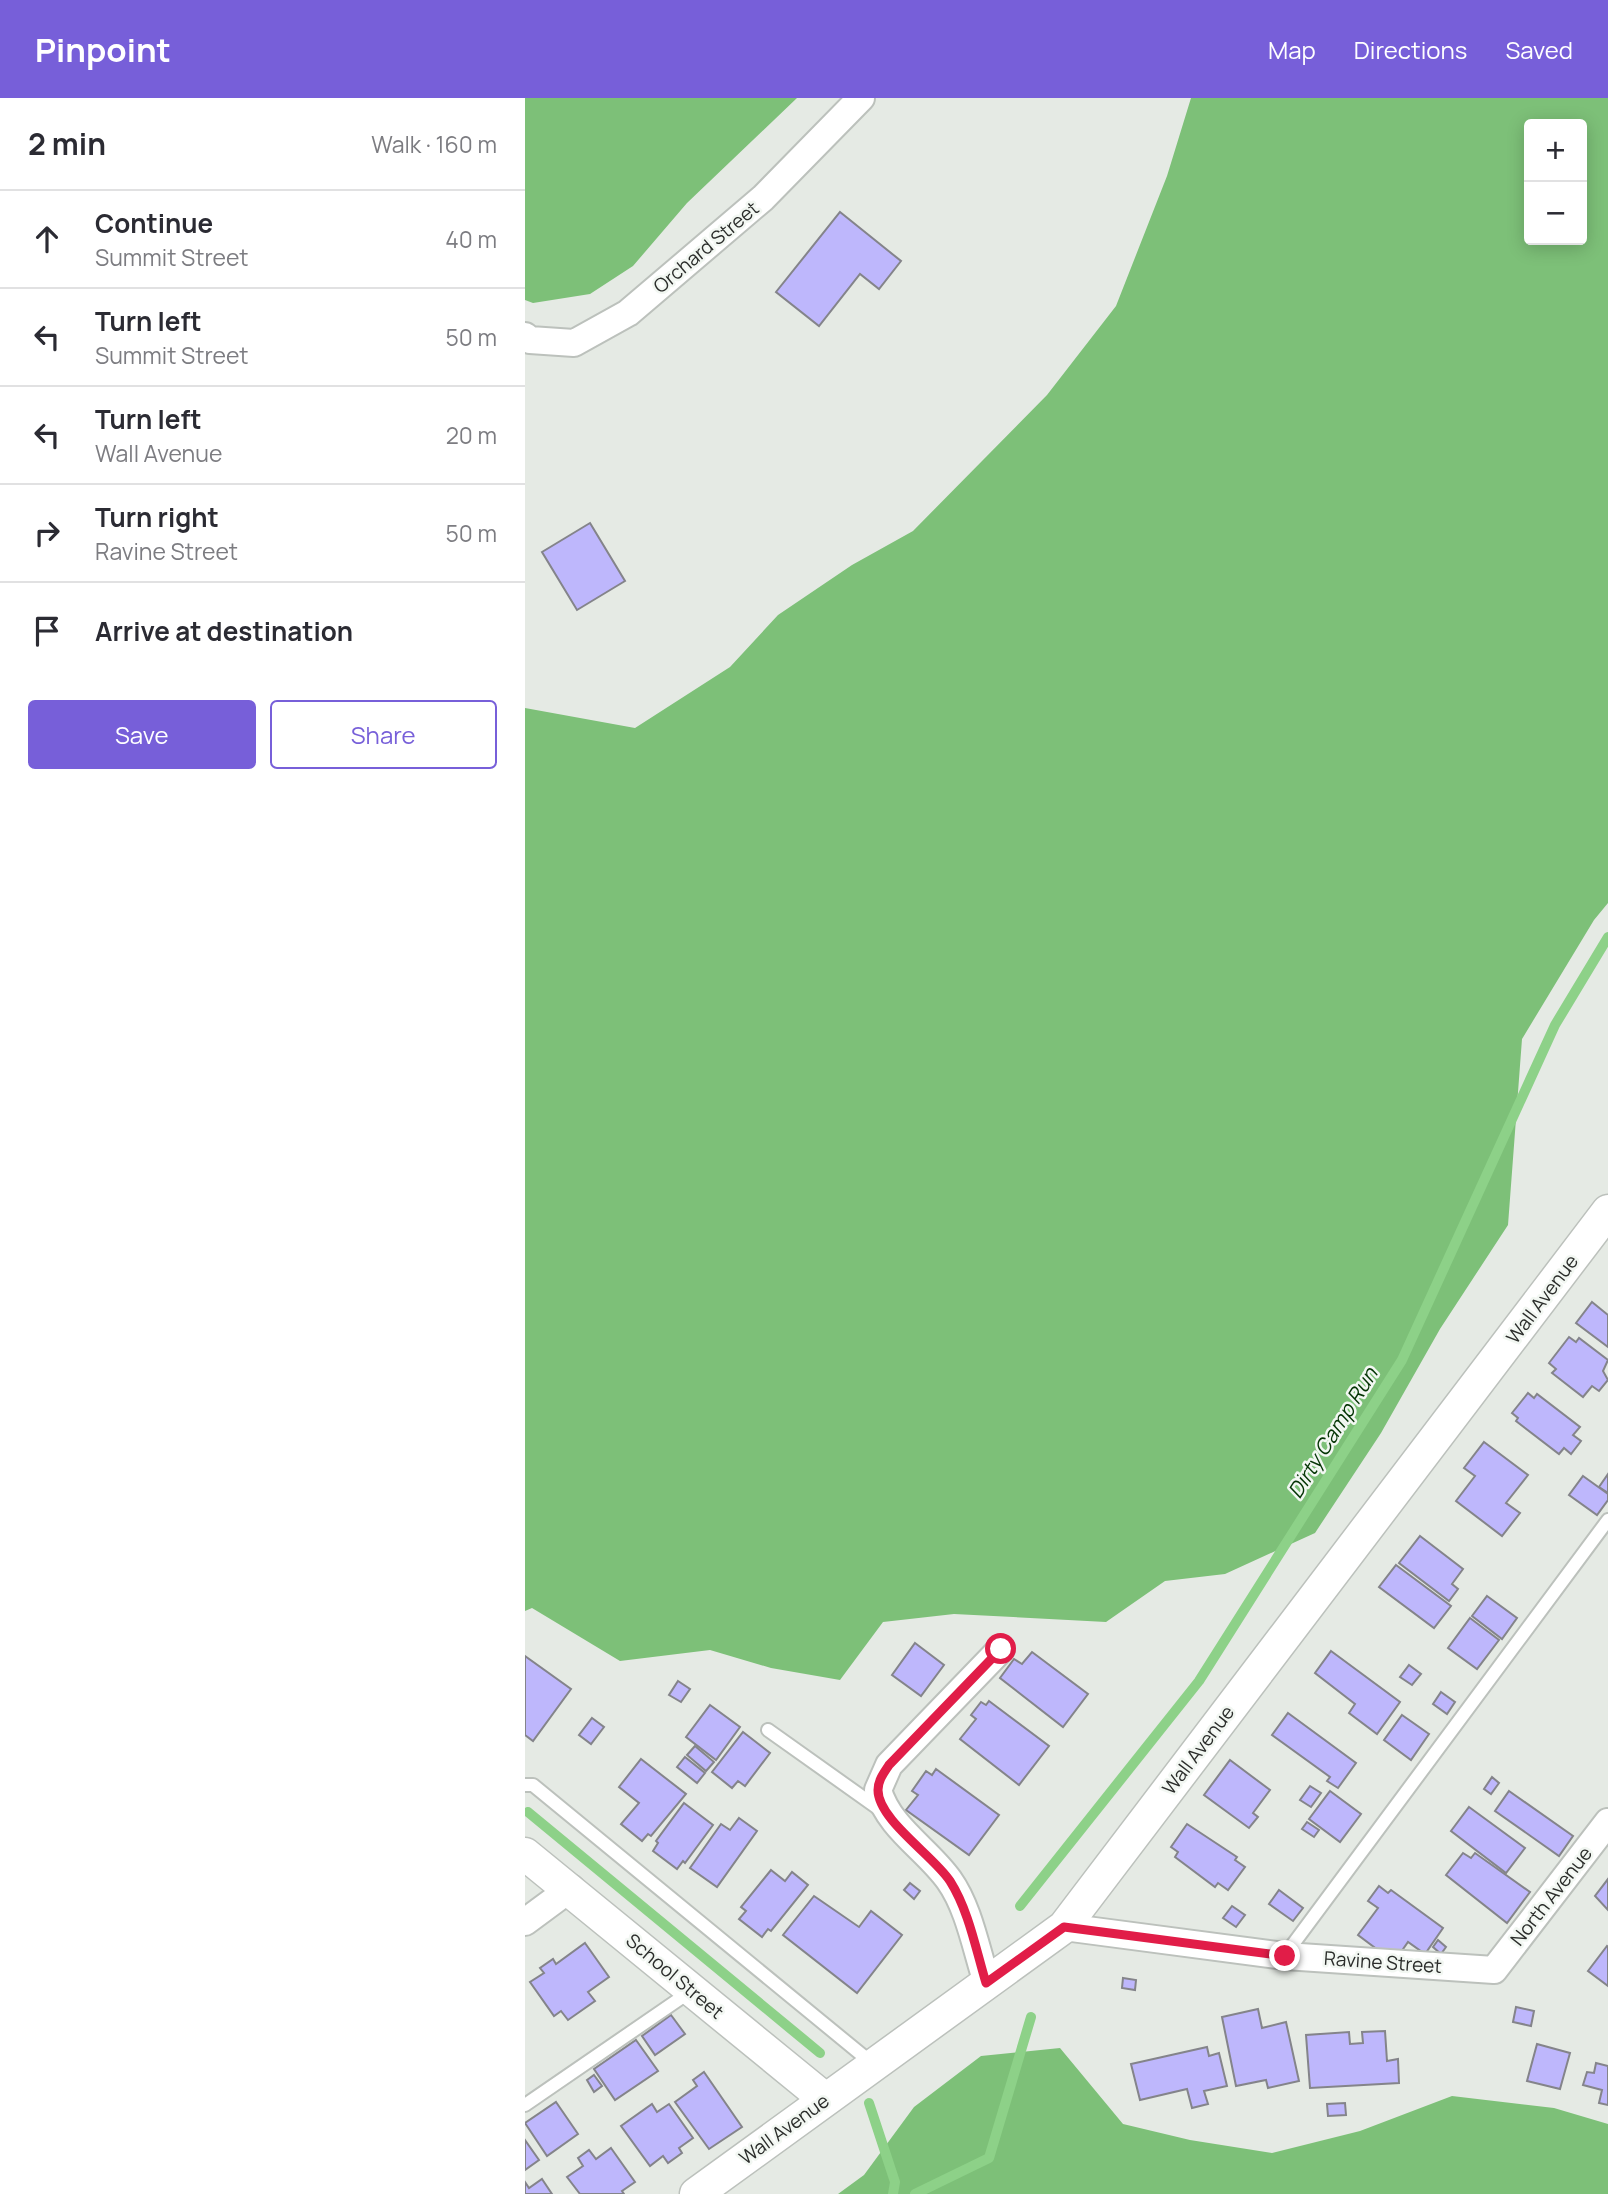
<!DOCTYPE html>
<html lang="en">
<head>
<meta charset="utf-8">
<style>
	:root { --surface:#fff; --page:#f7f7f7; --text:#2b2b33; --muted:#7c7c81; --line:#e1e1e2; --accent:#775fd9 }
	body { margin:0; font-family:Manrope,sans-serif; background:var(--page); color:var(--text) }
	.controls { position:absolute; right:21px; top:21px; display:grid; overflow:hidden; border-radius:7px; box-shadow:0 4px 18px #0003 }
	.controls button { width:63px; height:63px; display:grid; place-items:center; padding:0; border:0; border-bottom:2px solid var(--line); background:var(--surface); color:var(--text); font:35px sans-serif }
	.stop { position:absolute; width:21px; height:21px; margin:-16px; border:5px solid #e11d48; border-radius:50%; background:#fff }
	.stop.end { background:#e11d48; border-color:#fff; box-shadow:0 2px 7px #0008 }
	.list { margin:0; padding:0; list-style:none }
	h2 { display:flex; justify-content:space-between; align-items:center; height:91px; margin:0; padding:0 28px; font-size:30px }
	h2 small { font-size:23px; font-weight:400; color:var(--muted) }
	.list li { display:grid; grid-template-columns:46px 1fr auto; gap:21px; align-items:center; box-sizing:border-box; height:98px; padding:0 28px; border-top:2px solid var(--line) }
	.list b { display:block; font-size:26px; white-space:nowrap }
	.list p { margin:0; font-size:23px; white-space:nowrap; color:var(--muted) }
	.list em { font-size:23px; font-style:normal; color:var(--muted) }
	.actions { display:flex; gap:14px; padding:21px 28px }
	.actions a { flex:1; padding:16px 0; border:2px solid var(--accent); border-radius:7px; text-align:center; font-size:24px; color:var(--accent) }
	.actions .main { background:var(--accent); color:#fff }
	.icon { flex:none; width:38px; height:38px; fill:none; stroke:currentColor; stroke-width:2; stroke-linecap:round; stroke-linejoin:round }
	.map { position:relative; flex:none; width:1083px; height:2096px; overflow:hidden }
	header { display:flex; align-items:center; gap:42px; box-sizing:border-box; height:98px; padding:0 35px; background:var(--accent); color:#fff }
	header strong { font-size:33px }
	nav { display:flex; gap:38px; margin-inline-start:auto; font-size:24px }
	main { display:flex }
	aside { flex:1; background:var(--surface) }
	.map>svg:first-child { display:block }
	.forest { fill:#7dc078; fill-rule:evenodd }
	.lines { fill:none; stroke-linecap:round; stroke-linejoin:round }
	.stream { stroke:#8dd188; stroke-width:10 }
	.building { fill:#beb7fc; stroke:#84848a; stroke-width:2 }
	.service-casing { stroke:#bcc1bc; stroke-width:16 }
	.minor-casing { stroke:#bcc1bc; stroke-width:30 }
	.tertiary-casing { stroke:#bcc1bc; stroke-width:35 }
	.service { stroke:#fff; stroke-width:12 }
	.minor { stroke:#fff; stroke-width:26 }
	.tertiary { stroke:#fff; stroke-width:32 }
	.route { stroke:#e11d48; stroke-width:9 }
	.labels { text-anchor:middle; stroke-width:5; stroke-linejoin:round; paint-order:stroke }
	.street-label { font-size:19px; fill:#2b2d2b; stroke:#f2f7f2 }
	.water-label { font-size:21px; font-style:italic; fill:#033403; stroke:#f2f7f2 }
</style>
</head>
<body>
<header>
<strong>Pinpoint</strong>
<nav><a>Map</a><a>Directions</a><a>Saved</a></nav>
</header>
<main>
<aside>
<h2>2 min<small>Walk · 160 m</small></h2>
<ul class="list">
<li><svg class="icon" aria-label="ahead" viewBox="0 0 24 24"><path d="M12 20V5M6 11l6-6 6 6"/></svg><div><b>Continue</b><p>Summit Street</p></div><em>40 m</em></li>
<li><svg class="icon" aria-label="left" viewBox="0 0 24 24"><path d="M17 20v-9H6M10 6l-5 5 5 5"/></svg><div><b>Turn left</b><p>Summit Street</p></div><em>50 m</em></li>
<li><svg class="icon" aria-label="left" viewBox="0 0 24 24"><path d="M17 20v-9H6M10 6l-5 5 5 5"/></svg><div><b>Turn left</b><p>Wall Avenue</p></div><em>20 m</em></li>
<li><svg class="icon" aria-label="right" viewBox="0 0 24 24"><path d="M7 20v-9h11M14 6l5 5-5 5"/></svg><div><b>Turn right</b><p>Ravine Street</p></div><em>50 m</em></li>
<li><svg class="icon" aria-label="arrive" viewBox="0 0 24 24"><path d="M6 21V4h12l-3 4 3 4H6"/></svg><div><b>Arrive at destination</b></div></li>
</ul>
<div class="actions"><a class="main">Save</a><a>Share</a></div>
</aside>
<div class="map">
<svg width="1083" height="2096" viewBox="0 0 1083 2096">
	<rect width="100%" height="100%" fill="#e5eae4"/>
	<g class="forest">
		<polygon points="0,0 272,0 162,105 108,168 65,196 8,205 0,202"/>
		<path d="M666 0H1083V805L1069 822 997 941 983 1127 915 1231 856 1335 790 1435 700 1476 640 1483 581 1524 429 1516 358 1524 315 1582 246 1570 185 1552 95 1563 7 1510 0 1513V610L110 630 205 569 253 517 327 467 388 433 522 297 591 208 642 78ZM1004 26H1057V142H1004Z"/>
		<polygon points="535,1950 598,2026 665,2042 747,2055 835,2033 927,1998 1029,2010 1083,2026 1083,2096 313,2096 339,2077 389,2009 456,1958"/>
	</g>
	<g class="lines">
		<g class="stream">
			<polyline points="3,1714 295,1955"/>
			<polyline points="495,1808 674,1583 877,1262 1030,927 1083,839"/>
			<polyline points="344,2005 370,2084 368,2096"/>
			<polyline points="390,2096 464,2060 506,1919"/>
		</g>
	</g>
	<g class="building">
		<polygon points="315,114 376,163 354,191 335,176 294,228 251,194"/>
		<polygon points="65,425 100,483 52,512 17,454"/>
		<polygon points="1067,1204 1083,1217 1083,1249 1051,1225"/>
		<polygon points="1044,1239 1051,1244 1054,1240 1083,1262 1078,1273 1083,1282 1074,1293 1067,1288 1058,1299 1027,1275 1031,1271 1024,1265"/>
		<polygon points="1003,1295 1009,1300 1012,1296 1055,1329 1048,1337 1056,1343 1046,1356 1039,1350 1034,1356 991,1323 993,1320 987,1315"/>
		<polygon points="959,1344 1003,1377 981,1405 995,1415 977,1438 931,1403 950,1378 939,1370"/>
		<polygon points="1083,1376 1083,1395 1074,1389"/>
		<polygon points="1058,1378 1083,1396 1083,1402 1072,1417 1044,1397"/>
		<polygon points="895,1438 938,1471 927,1486 933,1491 924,1503 874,1465"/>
		<polygon points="871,1467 926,1508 909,1530 854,1489"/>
		<polygon points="962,1498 992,1520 977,1541 947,1518"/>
		<polygon points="945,1520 974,1542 952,1571 923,1550"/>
		<polygon points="390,1545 419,1567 396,1598 367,1577"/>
		<polygon points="806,1553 875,1604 852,1636 824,1615 830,1606 790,1575"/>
		<polygon points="507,1554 563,1596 538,1629 475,1580 489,1561 497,1566"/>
		<polygon points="0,1558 46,1591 8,1643 0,1637"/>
		<polygon points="884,1567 896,1576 887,1587 875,1579"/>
		<polygon points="153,1583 165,1591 156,1604 144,1597"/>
		<polygon points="916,1594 930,1604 922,1616 908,1606"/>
		<polygon points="464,1603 524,1648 494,1687 435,1641 451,1621 446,1617 456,1604 461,1607"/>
		<polygon points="185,1607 215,1629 191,1662 161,1639"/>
		<polygon points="763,1615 831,1665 813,1690 802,1683 805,1679 747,1637"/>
		<polygon points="877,1617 904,1636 886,1662 859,1642"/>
		<polygon points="67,1620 79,1629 66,1646 54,1637"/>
		<polygon points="218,1634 245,1655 220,1688 213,1683 207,1690 187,1674"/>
		<polygon points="170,1648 189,1664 181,1673 162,1657"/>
		<polygon points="160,1659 180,1675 172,1685 152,1669"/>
		<polygon points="116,1661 161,1696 126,1738 123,1736 117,1743 96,1726 114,1705 94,1689"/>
		<polygon points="705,1662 745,1692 728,1715 733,1719 724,1730 679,1697"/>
		<polygon points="411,1671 474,1717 444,1757 381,1712 393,1697 387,1693 401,1673 407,1677"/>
		<polygon points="967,1679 974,1685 966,1696 959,1691"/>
		<polygon points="785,1688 796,1695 786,1709 775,1702"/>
		<polygon points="805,1693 836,1716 815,1744 784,1721"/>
		<polygon points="984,1693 1048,1738 1034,1758 970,1713"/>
		<polygon points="159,1705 188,1727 160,1765 158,1763 152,1771 128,1753 133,1745 131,1743"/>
		<polygon points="944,1709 1000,1750 981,1775 926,1733"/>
		<polygon points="214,1720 232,1733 192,1789 165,1770 196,1726 205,1732"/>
		<polygon points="782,1724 794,1732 789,1739 777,1731"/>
		<polygon points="662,1726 712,1759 710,1762 720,1769 703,1792 693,1785 690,1789 650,1759 653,1754 646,1749"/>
		<polygon points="938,1755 946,1760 950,1755 1005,1794 982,1825 921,1777"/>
		<polygon points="246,1772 260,1783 267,1774 283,1787 246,1833 243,1831 237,1839 214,1821 221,1813 216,1809"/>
		<polygon points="1083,1781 1083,1812 1070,1798"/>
		<polygon points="385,1785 395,1793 389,1801 379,1792"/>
		<polygon points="854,1788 863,1795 866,1792 918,1830 900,1856 883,1844 869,1864 833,1837 853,1810 843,1803"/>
		<polygon points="754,1792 778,1810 768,1823 744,1806"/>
		<polygon points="289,1798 334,1829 346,1813 377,1837 332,1895 258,1837"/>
		<polygon points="707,1808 720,1817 711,1829 698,1820"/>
		<polygon points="913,1842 921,1849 916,1856 908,1849"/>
		<polygon points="60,1845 84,1879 63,1894 70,1903 43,1922 36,1913 29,1918 5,1884 19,1875 15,1870 28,1861 31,1866"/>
		<polygon points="1082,1848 1083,1849 1083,1888 1063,1873"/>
		<polygon points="598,1880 611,1882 610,1892 597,1890"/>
		<polygon points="991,1909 1009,1913 1006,1928 988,1924"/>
		<polygon points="733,1911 737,1930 761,1924 774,1983 743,1990 741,1982 711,1988 697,1919"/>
		<polygon points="146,1917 160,1936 130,1957 117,1938"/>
		<polygon points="860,1933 862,1963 873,1961 874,1985 785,1990 781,1937 824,1934 825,1946 838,1945 837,1934"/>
		<polygon points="111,1942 133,1973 90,2002 69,1971"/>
		<polygon points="1012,1946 1045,1955 1035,1991 1002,1983"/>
		<polygon points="682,1949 684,1958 694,1955 702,1988 679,1993 683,2006 667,2010 662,1991 615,2002 606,1966"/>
		<polygon points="1071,1965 1083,1968 1083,2007 1074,2005 1077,1992 1058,1987 1062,1974 1069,1975"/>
		<polygon points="179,1974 217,2029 184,2051 150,2004 172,1988 168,1982"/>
		<polygon points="69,1977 77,1988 69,1994 62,1982"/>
		<polygon points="31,2004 53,2036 22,2058 0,2025"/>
		<polygon points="820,2005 821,2017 803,2018 802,2006"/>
		<polygon points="127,2006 132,2014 144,2006 168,2040 154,2050 157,2055 143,2065 138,2058 125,2068 96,2028"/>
		<polygon points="0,2042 14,2062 0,2072"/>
		<polygon points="86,2050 110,2084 97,2093 99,2096 55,2096 42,2079 58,2068 53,2060 64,2052 71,2061"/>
		<polygon points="17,2081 27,2096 0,2096 0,2084 4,2090"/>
	</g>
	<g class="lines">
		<defs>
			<g id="service">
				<polyline points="243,1632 357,1713"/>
				<polyline points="0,1687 8,1687 348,1966"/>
				<polyline points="760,1857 1083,1422"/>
				<polyline points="0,2007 166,1893"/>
			</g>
			<g id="minor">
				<polyline points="0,238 5,242 49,245 103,215 238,100 336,0"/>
				<polyline points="0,1824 46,1790"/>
				<polyline points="539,1829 760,1858 969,1872 1083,1724"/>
				<path d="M462 1885C451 1851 444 1810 424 1782 402 1751 364 1730 353 1692L364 1667 476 1551"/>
			</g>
			<g id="tertiary">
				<polyline points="0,1756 300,2001"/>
				<polyline points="171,2096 539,1829 1083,1113"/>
			</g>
		</defs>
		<use href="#service" class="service-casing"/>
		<use href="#minor" class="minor-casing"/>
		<use href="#tertiary" class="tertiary-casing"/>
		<use href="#service" class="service"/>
		<use href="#minor" class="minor"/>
		<use href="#tertiary" class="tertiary"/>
	</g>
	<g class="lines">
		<path class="route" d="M476 1551 364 1667C359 1675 353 1682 353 1692 353 1722 409 1758 425 1783 444 1813 451 1852 461 1885L539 1829 760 1858"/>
	</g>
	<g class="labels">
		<g class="street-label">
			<text transform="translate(181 149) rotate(-40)" y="7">Orchard Street</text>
			<text transform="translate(1017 1201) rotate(-53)" y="7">Wall Avenue</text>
			<text transform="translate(673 1652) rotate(-53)" y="7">Wall Avenue</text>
			<text transform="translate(1026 1798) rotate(-52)" y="7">North Avenue</text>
			<text transform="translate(858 1864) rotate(4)" y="7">Ravine Street</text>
			<text transform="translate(150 1878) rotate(40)" y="7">School Street</text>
			<text transform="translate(259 2031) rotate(-36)" y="7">Wall Avenue</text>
		</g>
		<g class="water-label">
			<text transform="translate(808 1335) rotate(-58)" y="7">Dirty Camp Run</text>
		</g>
	</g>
</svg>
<div class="controls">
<button>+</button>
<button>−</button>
</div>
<div class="stop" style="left:476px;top:1551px"></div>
<div class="stop end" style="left:760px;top:1858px"></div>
</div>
</main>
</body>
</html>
